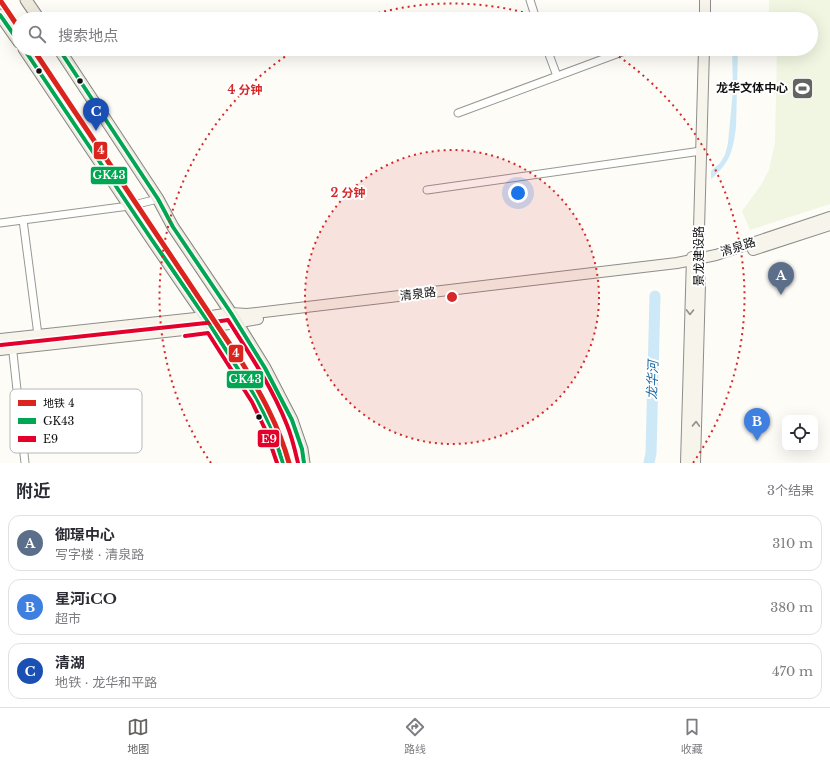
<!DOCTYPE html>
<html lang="zh">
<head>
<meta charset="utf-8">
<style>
	:root { --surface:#fff; --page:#f7f7f7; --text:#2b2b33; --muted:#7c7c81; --line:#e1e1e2; --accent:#646362 }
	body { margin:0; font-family:"Libre Baskerville","Noto Sans SC",serif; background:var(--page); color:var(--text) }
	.controls { position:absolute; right:12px; bottom:12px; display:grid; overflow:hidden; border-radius:8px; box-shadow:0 4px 16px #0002 }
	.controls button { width:36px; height:36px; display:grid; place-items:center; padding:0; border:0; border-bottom:1px solid var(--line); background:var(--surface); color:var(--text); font:20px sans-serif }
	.you { position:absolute; left:518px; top:193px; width:14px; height:14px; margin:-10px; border:3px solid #fff; border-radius:50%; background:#1a73e8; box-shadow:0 0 0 6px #1a73e833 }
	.badge { display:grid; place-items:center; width:26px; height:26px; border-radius:50%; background:var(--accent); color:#fff; font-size:13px; font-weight:700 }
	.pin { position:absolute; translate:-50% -33px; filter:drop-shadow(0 1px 2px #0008) }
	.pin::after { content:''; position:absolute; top:21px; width:14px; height:12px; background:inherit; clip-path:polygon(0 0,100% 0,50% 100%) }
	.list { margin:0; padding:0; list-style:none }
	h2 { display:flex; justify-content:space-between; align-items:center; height:52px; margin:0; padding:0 16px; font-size:17px }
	h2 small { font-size:13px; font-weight:400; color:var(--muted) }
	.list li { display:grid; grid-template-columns:26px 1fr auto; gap:12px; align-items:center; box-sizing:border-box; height:56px; margin:0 8px 8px; padding:0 8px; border:1px solid var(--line); border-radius:12px }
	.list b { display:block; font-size:15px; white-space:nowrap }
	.list p { margin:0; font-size:13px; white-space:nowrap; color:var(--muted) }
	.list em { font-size:13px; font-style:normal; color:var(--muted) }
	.icon { flex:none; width:22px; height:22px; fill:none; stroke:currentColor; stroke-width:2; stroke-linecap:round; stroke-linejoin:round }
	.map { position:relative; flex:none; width:830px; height:463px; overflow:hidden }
	.search { position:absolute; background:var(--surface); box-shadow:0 4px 16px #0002; left:12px; right:12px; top:12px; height:44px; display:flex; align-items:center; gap:10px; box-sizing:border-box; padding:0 14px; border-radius:22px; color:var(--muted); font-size:15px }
	.sheet { height:244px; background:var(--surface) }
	nav { display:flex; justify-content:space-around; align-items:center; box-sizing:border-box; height:56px; border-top:1px solid var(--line); background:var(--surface); font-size:11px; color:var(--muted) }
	nav a { display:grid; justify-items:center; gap:2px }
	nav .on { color:var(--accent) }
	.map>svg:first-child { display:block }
	.pitch { fill:#f0f6e1 }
	.water { fill:#cde8f7 }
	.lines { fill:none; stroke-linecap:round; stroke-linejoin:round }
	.river { stroke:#cde8f7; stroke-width:11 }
	.street-casing { stroke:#979795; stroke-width:9 }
	.secondary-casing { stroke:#8e8d8b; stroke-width:12 }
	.primary-casing { stroke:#858482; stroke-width:13 }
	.street { stroke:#fffffe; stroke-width:7 }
	.secondary { stroke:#f6f4eb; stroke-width:10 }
	.primary { stroke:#ede9dc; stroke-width:11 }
	.bus-1-casing { stroke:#fff; stroke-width:7 }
	.bus-2-casing { stroke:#fff; stroke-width:7 }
	.bus-1 { stroke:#00a651; stroke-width:4 }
	.bus-2 { stroke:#e4002b; stroke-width:4 }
	.metro-1-casing { stroke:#fff; stroke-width:8 }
	.metro-1 { stroke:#dc241f; stroke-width:5 }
	.oneway { stroke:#8f8e89 }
	.ring { fill:none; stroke:#d62828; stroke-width:2; stroke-dasharray:2 4 }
	.bus-dot { fill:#111; stroke:#fff; stroke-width:1.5 }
	.labels { text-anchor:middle; stroke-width:4; stroke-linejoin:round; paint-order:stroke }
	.poi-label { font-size:12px; font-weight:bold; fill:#111; stroke:#fff; text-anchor:end }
	.street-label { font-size:12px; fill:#111; stroke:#fff }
	.water-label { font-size:13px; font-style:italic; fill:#1768a6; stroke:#fff }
	.key { fill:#fff; stroke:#b8b8b8; stroke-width:1 }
	.key-label { font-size:11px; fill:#111 }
	.centre { fill:#d62828; stroke:#fff; stroke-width:2 }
	.ring-label { font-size:12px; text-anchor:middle; font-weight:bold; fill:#d62828; stroke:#fff; stroke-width:4; stroke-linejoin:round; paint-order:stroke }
	.line-badge { stroke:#fff; stroke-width:1.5 }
	.badge-label { font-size:11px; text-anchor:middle; font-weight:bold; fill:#fff }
</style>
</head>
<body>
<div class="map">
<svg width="830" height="463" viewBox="0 0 830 463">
	<rect width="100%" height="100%" fill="#fdfcf7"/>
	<polygon class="pitch" points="769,0 830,0 830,204 750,230 742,211 761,185 769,170 775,143 777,49 811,49 811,19 769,19"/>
	<path class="water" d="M732 49H738L736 127C733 151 730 163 711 179V171L720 163 725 155 728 143 733 90Z"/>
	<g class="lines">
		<polyline class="river" points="649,463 651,453 655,296"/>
		<defs>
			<g id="street">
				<polyline points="530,0 536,19"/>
				<polyline points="547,49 557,76"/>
				<polyline points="458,113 630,49"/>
				<polyline points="427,190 701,151"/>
				<polyline points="23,220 38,335"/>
				<polyline points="0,223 129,206 158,199"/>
				<polyline points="12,344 25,463"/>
			</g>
			<g id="secondary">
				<polyline points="705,19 705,0"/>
				<polyline points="753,250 830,225"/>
				<polyline points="0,339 205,317 231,313 247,314 677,263 716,255 830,217"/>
				<polyline points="0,350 211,327 258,319"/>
				<polyline points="686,463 692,257"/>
				<polyline points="695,463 700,284 698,265 704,49"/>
			</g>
			<g id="primary">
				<polyline points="26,0 39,19"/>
				<polyline points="0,15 19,42"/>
				<polyline points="24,49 152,240 205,317 257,399 272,429 283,463"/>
				<polyline points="59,49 158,199 173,227 231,313 265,368 292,420 302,449 304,463"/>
			</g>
		</defs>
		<use href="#street" class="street-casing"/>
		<use href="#secondary" class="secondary-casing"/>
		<use href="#primary" class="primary-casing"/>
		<use href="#street" class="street"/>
		<use href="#secondary" class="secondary"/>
		<use href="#primary" class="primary"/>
		<defs>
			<g id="bus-1">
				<polyline points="0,15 19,42"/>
				<polyline points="24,49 152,240 205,317 257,399 272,429 283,463"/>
				<polyline points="59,49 158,199 173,227 231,313 265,368 292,420 302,449 304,463"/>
			</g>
			<g id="bus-2">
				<polyline points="185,336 208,333 252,402 266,431 277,463"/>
				<path d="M1 345 206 323 228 320C249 353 272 387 287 425 292 437 295 450 298 463"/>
			</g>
		</defs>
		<use href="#bus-1" class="bus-1-casing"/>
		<use href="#bus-2" class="bus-2-casing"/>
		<use href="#bus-1" class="bus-1"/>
		<use href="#bus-2" class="bus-2"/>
		<defs>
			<g id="metro-1">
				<polyline points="0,0 19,28"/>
				<path d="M33 49 241 361C261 394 279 426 289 463"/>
			</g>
		</defs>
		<use href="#metro-1" class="metro-1-casing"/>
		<use href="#metro-1" class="metro-1"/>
	</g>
	<defs><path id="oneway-chevron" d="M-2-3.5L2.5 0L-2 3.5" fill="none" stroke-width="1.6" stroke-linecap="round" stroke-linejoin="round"/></defs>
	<g class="oneway">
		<use href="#oneway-chevron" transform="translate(690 312) rotate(91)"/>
		<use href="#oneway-chevron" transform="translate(696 424) rotate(-88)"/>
	</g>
	<circle cx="452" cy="297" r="147" fill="#d62828" fill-opacity=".12"/>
	<g class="ring">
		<circle cx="452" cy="297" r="147"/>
		<path d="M211 463A293 293 0 0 1 295 50M361 18A293 293 0 0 1 543 18M609 50A293 293 0 0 1 693 463"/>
	</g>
	<defs>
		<symbol id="stadium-square" viewBox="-11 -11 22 22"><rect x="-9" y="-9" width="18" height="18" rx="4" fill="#646362" stroke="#fff"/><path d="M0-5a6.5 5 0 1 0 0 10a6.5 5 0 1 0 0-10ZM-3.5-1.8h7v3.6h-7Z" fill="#fff"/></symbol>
	</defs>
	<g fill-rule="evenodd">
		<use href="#stadium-square" x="790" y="76" width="25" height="25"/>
	</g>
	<g class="bus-dot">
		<circle cx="39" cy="71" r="3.5"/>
		<circle cx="80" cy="81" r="3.5"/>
		<circle cx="259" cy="417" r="3.5"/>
	</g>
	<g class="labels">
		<g class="poi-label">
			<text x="788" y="92">龙华文体中心</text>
		</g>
		<g class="street-label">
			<text transform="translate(738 247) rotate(-18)" y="4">清泉路</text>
			<text transform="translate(699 256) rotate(-90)" y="4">景龙建设路</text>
			<text transform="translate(418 294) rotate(-7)" y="4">清泉路</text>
		</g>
		<g class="water-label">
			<text transform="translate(652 380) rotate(-88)" y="5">龙华河</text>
		</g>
	</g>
	<rect x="10" y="389" width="132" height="64" rx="6" class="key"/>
	<rect x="18" y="400" width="18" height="6" fill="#dc241f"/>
	<rect x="18" y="418" width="18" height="6" fill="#00a651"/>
	<rect x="18" y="436" width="18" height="6" fill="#e4002b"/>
	<g class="key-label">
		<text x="43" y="407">地铁 4</text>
		<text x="43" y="425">GK43</text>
		<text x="43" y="443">E9</text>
	</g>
	<circle cx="452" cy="297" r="6" class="centre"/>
	<g class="ring-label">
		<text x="245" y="94">4 分钟</text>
		<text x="348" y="197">2 分钟</text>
	</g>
	<g class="line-badge">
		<rect x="93" y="141" width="15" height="19" rx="4" fill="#dc241f"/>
		<rect x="90" y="166" width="38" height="19" rx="4" fill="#00a651"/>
		<rect x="228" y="344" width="16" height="19" rx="4" fill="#dc241f"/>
		<rect x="226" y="370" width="38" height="19" rx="4" fill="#00a651"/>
		<rect x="257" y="429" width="23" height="19" rx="4" fill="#e4002b"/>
	</g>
	<g class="badge-label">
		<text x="101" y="154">4</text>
		<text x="109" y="179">GK43</text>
		<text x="236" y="357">4</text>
		<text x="245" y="383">GK43</text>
		<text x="269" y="443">E9</text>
	</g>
</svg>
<div class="controls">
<button><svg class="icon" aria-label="locate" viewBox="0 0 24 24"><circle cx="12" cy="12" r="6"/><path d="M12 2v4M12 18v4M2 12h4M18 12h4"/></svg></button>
</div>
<div class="you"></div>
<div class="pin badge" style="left:781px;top:295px;background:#5c6f8a">A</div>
<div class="pin badge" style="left:757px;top:441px;background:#3f7fe0">B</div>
<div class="pin badge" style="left:96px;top:131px;background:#1a4fb4">C</div>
<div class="search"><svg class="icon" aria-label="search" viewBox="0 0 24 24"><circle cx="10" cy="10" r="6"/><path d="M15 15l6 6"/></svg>搜索地点</div>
</div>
<section class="sheet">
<h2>附近<small>3个结果</small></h2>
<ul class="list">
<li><span class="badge" style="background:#5c6f8a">A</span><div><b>御璟中心</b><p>写字楼 · 清泉路</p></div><em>310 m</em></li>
<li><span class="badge" style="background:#3f7fe0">B</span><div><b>星河iCO</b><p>超市</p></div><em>380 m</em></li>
<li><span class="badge" style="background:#1a4fb4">C</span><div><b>清湖</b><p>地铁 · 龙华和平路</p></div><em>470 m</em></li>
</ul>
</section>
<nav>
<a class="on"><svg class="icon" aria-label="map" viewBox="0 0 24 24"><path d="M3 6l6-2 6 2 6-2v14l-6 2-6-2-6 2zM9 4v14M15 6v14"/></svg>地图</a>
<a><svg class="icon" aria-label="directions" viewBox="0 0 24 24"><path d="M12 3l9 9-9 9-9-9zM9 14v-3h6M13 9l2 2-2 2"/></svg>路线</a>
<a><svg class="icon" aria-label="saved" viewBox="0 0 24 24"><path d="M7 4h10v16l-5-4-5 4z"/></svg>收藏</a>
</nav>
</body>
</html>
